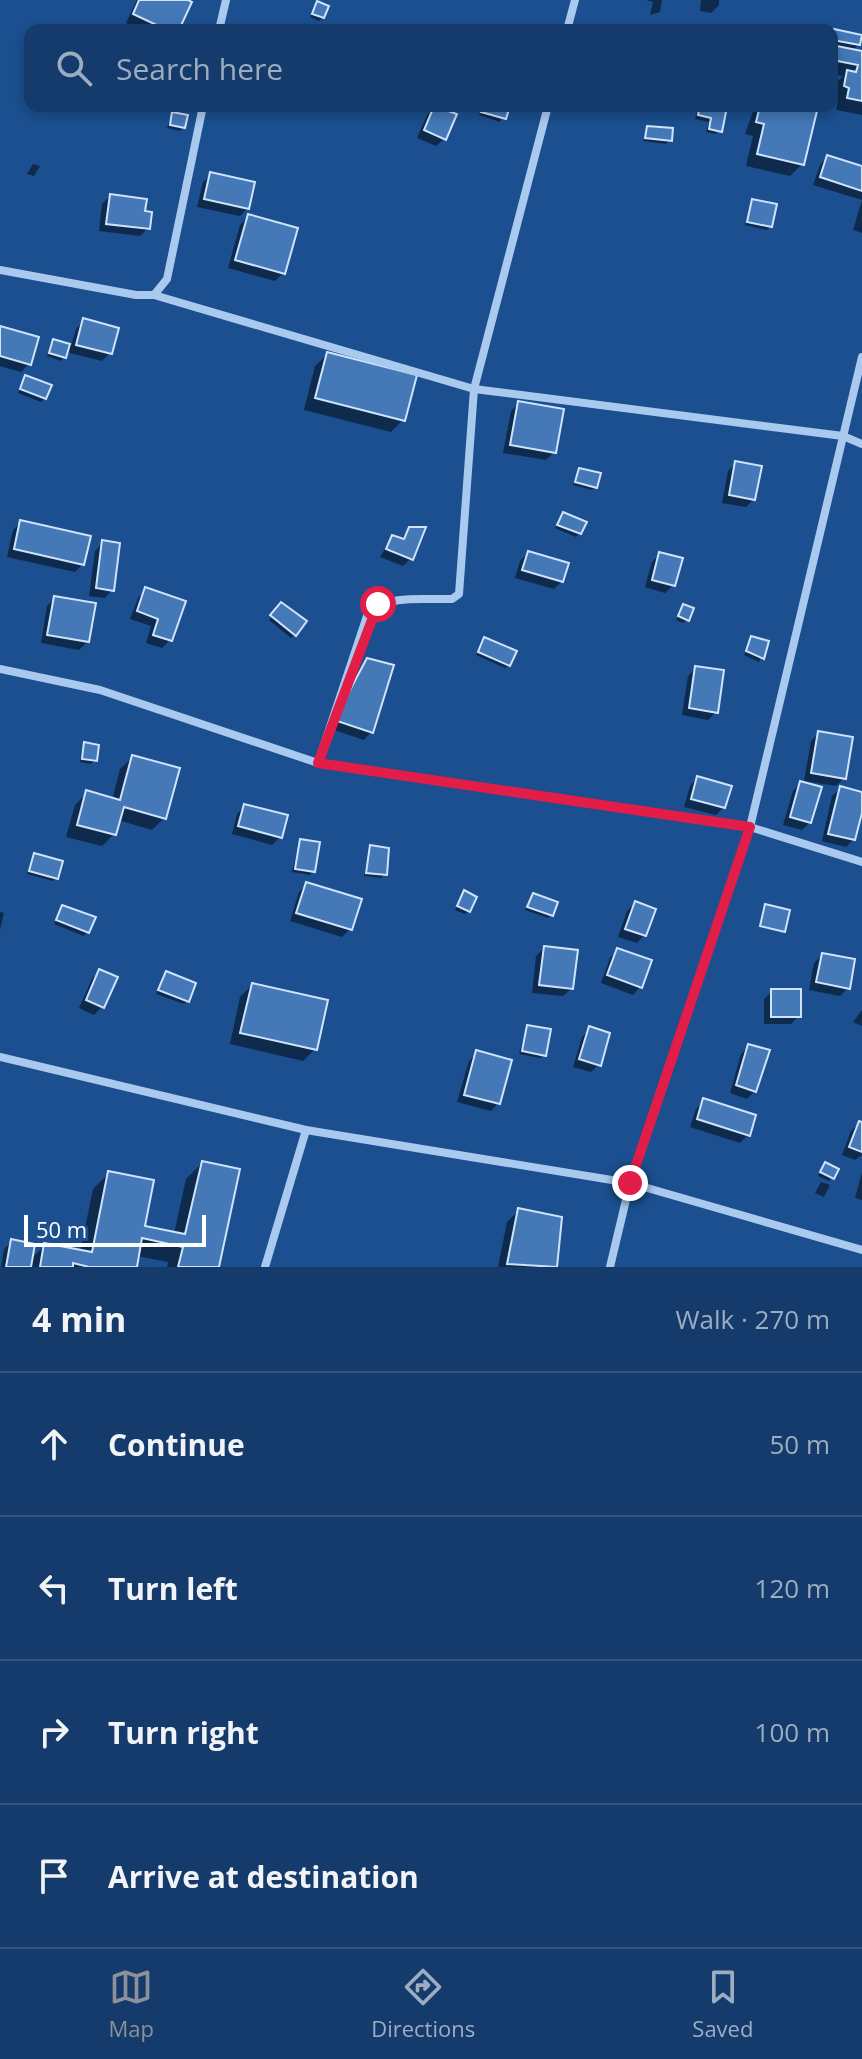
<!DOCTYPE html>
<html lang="en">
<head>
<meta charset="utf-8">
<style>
	:root { --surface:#143b6b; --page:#214673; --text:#f1f3f6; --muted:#9dadc1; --line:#33557e; --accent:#8c9099 }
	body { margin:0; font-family:"Open Sans",sans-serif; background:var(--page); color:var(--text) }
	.scale { position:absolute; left:24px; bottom:20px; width:182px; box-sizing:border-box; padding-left:8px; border:4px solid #fff; border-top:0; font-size:22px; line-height:28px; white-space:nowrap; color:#fff; -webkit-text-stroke:6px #1b4f8f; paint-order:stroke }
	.stop { position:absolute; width:24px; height:24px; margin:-18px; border:6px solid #e11d48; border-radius:50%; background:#fff }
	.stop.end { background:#e11d48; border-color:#fff; box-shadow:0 2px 8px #0008 }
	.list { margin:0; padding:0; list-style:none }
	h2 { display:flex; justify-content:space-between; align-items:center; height:104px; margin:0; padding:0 32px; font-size:34px }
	h2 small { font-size:26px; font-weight:400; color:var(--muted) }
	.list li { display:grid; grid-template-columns:52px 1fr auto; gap:24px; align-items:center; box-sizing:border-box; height:144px; padding:0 32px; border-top:2px solid var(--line) }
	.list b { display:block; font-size:30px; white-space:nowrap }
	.list em { font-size:26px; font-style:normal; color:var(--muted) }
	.icon { flex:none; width:44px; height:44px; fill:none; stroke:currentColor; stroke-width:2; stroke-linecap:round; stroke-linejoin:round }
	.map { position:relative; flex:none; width:862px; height:1267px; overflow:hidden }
	.search { position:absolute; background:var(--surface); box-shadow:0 4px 12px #0003; left:24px; right:24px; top:24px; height:88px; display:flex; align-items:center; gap:20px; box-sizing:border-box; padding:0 28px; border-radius:16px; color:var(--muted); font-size:30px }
	.sheet { height:680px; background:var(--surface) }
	nav { display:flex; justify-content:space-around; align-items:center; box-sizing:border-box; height:112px; border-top:2px solid var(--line); background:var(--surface); font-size:22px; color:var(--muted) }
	nav a { display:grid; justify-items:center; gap:4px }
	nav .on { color:var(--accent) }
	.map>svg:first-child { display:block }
	.shadow { fill:#0007 }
	.building { fill:#4478b7; stroke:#cfe3fa; stroke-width:2 }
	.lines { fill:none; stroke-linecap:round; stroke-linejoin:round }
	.minor { stroke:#a9c9ee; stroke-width:8 }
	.route { stroke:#e11d48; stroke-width:10 }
</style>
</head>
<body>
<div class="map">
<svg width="862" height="1267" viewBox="0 0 862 1267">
	<rect width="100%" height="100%" fill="#1b4f8f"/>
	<g class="shadow">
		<polygon points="137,0 184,0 177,30 142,30 126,23"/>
		<polygon points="662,0 660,12 650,15 653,2 646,0"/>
		<polygon points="701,0 719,0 719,5 711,13 700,11"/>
		<polygon points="318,4 323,17 319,21 310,17"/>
		<polygon points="835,32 859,44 852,51 862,53 862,115 836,110 838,100 833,98 835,84 843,76 832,74"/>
		<polygon points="482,106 508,106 500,122 479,115"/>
		<polygon points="699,106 725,109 716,134 706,132 709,122 695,119"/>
		<polygon points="755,106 816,106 802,164 790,176 746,166 753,136 745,134"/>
		<polygon points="435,107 444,139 436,146 417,138 427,115"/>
		<polygon points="173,114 183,127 180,131 167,128"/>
		<polygon points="647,128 670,140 666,144 643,141"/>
		<polygon points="827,157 862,168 862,233 853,230 862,200 813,185 820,165"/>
		<polygon points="33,164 40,166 34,176 27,174"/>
		<polygon points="211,175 248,208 240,216 197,207 203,182"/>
		<polygon points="110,196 143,213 148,228 140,236 99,231 102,204"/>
		<polygon points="753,201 771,226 767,230 745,225"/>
		<polygon points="248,217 283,273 275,281 228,268 240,225"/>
		<polygon points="84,321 110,353 102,361 66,352 61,361 47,356 54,341 71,346 76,329"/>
		<polygon points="0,328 29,364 21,372 0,366"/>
		<polygon points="328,354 403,420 391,432 304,410 315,366"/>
		<polygon points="26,377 45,398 41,402 18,393"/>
		<polygon points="519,403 554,452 546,460 503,453 511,411"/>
		<polygon points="736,463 754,499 746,507 722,503 728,471"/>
		<polygon points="580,470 595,487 592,490 573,485"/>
		<polygon points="563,514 580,533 576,537 555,528"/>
		<polygon points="21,522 83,564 75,572 7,557 13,530"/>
		<polygon points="409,529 411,558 403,566 380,557 392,537 400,540"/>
		<polygon points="103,543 112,590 105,598 89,596 95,551"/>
		<polygon points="528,553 562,581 554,589 515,578 520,561"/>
		<polygon points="660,554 673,585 665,593 645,587 652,562"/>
		<polygon points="146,590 170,640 162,648 146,643 151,626 130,619 138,598"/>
		<polygon points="55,598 87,642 79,650 41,643 47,606"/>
		<polygon points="684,606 687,620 683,623 676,620"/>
		<polygon points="278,608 295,635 291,638 269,620"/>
		<polygon points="484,639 509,665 505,668 476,655"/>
		<polygon points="752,639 766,643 759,662 744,655"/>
		<polygon points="368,660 371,732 364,740 328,728 360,668"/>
		<polygon points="696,668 716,712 708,720 682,715 688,676"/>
		<polygon points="819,733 844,778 836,786 804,781 811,741"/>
		<polygon points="84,744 95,760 91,764 80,762"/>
		<polygon points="133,757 164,818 152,830 118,820 114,834 102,846 66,837 75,805 87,793 112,800 120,769"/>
		<polygon points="697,778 724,807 716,815 684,807 690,786"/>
		<polygon points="801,783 810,822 802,830 783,825 793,791"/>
		<polygon points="840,789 862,794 854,839 846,847 822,841 832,796"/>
		<polygon points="245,806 280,837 272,845 232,834 237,814"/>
		<polygon points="300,841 313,871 310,875 292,872"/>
		<polygon points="370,848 385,874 381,878 364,876"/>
		<polygon points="35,856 56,878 53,881 27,874"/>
		<polygon points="307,884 359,901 350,929 342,937 290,921 299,892"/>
		<polygon points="465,893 469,911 465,914 455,910"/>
		<polygon points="533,895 551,915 548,918 525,910"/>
		<polygon points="635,903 644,935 637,943 618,937 627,911"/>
		<polygon points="63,907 87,932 84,936 54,924"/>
		<polygon points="0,912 4,913 0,930"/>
		<polygon points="544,948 571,989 563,996 532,993 536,956"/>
		<polygon points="618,950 640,987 633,995 601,983 610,958"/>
		<polygon points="822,955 848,988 840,996 809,990 814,963"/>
		<polygon points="100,971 102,1007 94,1015 79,1008 92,979"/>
		<polygon points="166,974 187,1001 184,1004 156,994"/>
		<polygon points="252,985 315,1049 303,1061 230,1044 240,997"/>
		<polygon points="772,991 799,1016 791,1024 764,1024 764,999"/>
		<polygon points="862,1010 862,1026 853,1022"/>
		<polygon points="527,1027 544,1055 540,1058 519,1054"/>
		<polygon points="590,1029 599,1064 591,1072 573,1067 582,1037"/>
		<polygon points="749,1046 755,1091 747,1099 730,1093 741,1054"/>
		<polygon points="477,1053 498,1103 491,1111 457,1102 469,1061"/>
		<polygon points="704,1101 748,1135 740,1143 690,1127 696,1109"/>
		<polygon points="859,1123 862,1155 855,1160 842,1155 851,1131"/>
		<polygon points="202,1163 217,1267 167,1267 168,1262 137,1256 135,1267 1,1267 4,1249 12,1241 30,1260 45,1245 80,1252 93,1189 109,1173 143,1227 174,1234 186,1179"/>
		<polygon points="825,1164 832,1178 829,1181 818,1176"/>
		<polygon points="862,1172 862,1200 855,1198"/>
		<polygon points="821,1182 830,1185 824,1197 815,1193"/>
		<polygon points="519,1210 560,1219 555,1267 498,1267 507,1222"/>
	</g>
	<g class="building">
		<polygon points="139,0 188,0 192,2 179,30 167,30 133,14"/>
		<polygon points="317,1 329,6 324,18 312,14"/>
		<polygon points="834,29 862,35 860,45 832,40"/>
		<polygon points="832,45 862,51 862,101 847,98 849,88 844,86 847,70 856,72 858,65 832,60"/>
		<polygon points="434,106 457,114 446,140 424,130"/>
		<polygon points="483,106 510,106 506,119 481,112"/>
		<polygon points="700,106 727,107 722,132 709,129 711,118 698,115"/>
		<polygon points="760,106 795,106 817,111 804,165 757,154 764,124 756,122"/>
		<polygon points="172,112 188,115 185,128 170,125"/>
		<polygon points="647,126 673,128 672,141 645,138"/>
		<polygon points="827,155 862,166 862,191 820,177"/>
		<polygon points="210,172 255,182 249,209 204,199"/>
		<polygon points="110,194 147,199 145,211 152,212 150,229 106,224"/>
		<polygon points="752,199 777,204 772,227 747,222"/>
		<polygon points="248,214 298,228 285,274 235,260"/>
		<polygon points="83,318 119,328 112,354 76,345"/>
		<polygon points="0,326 39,337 31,365 0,356"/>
		<polygon points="53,339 70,344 66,358 49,353"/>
		<polygon points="327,352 417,375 405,421 315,398"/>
		<polygon points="25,375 52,385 46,399 20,389"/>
		<polygon points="518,401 564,409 556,453 510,445"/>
		<polygon points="735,461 762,466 755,500 729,495"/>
		<polygon points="579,468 601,473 597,488 575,482"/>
		<polygon points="563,512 587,522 581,534 557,525"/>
		<polygon points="20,520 91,536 84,565 14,549"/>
		<polygon points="409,527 426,527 413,560 386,549 392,535 404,539"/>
		<polygon points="102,540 120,543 114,591 96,588"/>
		<polygon points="528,551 569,563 563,582 522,570"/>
		<polygon points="659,552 683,558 675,586 652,580"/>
		<polygon points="145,587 186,601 172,641 153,635 158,619 137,611"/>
		<polygon points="54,596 96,603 89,642 47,635"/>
		<polygon points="281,602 307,621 296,636 270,615"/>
		<polygon points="683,604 694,608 689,621 678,616"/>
		<polygon points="751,636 769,641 764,659 746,651"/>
		<polygon points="484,637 517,651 510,666 478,652"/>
		<polygon points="367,658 394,665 373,733 334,720"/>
		<polygon points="695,666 724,670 718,713 689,708"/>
		<polygon points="818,731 853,737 846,779 811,773"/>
		<polygon points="84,742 99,745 97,761 82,759"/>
		<polygon points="132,755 180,768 166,819 124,807 116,835 77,825 86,790 120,800"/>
		<polygon points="697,776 732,786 725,808 691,799"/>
		<polygon points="800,781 822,787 811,823 790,817"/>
		<polygon points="840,786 862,792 862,813 855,840 828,834"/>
		<polygon points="244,804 288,815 282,838 238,826"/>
		<polygon points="300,839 320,842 315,872 295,869"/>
		<polygon points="370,845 389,848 387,875 366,873"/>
		<polygon points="34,853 63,861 58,879 29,871"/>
		<polygon points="306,882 362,899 352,930 296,913"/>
		<polygon points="464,890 477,897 470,912 457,906"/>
		<polygon points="533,893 558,902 553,916 527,907"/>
		<polygon points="635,901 656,909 646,936 625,929"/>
		<polygon points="765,904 790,910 785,932 760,926"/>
		<polygon points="62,905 96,917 89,933 56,920"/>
		<polygon points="544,946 578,950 573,989 539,985"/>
		<polygon points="617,948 652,960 642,988 607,975"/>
		<polygon points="822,953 855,959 850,989 816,982"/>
		<polygon points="99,969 118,977 104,1008 86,1000"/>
		<polygon points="166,971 196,983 189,1002 158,990"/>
		<polygon points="252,983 328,1000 317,1050 240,1033"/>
		<rect x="771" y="989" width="30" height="28"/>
		<polygon points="527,1025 551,1029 546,1056 522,1051"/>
		<polygon points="589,1026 610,1033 601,1066 579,1059"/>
		<polygon points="748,1044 770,1050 756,1092 736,1085"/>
		<polygon points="476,1050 512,1060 500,1104 464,1095"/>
		<polygon points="703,1098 756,1115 750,1136 697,1119"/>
		<polygon points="859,1121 862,1122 862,1152 849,1147"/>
		<polygon points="202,1161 240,1169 219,1267 178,1267 183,1247 142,1238 137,1267 89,1267 73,1263 73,1267 40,1267 44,1243 92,1252 108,1171 154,1180 145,1226 185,1234"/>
		<polygon points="825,1162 839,1169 834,1179 820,1172"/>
		<polygon points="518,1208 562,1217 557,1267 507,1264"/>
		<polygon points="11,1239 35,1244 31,1267 6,1267"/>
	</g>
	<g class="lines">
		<g class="minor">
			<polyline points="219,30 226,0"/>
			<polyline points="567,30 575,0"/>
			<polyline points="0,270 136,295 154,295 167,279 203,106"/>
			<polyline points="154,295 474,389 843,436 862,444"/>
			<polyline points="0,669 100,690 318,763 750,827 862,862"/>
			<path d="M318 763 368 613C389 594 425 600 452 599L459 594 474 389 548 106"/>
			<polyline points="0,1057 306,1130 630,1183 862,1250"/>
			<polyline points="265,1267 306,1130"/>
			<polyline points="610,1267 630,1183 750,827 862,357"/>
		</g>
	</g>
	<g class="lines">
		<polyline class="route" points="378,604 318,763 750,827 630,1183"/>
	</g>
</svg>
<div class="scale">50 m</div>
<div class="stop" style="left:378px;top:604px"></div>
<div class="stop end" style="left:630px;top:1183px"></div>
<div class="search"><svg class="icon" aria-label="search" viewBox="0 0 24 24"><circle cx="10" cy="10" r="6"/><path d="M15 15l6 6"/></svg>Search here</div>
</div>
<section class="sheet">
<h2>4 min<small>Walk · 270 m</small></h2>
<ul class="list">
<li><svg class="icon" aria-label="ahead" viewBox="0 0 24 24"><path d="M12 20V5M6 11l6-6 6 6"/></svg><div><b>Continue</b></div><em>50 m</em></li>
<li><svg class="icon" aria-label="left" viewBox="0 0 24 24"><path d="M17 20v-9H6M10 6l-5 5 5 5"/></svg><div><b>Turn left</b></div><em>120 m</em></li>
<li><svg class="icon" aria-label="right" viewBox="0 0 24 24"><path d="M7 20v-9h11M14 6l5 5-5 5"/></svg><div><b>Turn right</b></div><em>100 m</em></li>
<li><svg class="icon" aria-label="arrive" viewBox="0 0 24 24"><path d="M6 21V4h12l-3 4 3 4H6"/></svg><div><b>Arrive at destination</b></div></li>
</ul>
</section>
<nav>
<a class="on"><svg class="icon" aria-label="map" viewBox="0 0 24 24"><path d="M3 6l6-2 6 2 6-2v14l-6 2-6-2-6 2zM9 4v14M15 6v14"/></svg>Map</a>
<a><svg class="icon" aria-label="directions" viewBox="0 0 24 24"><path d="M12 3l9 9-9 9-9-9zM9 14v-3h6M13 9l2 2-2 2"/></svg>Directions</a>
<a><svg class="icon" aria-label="saved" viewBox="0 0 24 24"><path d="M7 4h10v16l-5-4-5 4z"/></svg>Saved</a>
</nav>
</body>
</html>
